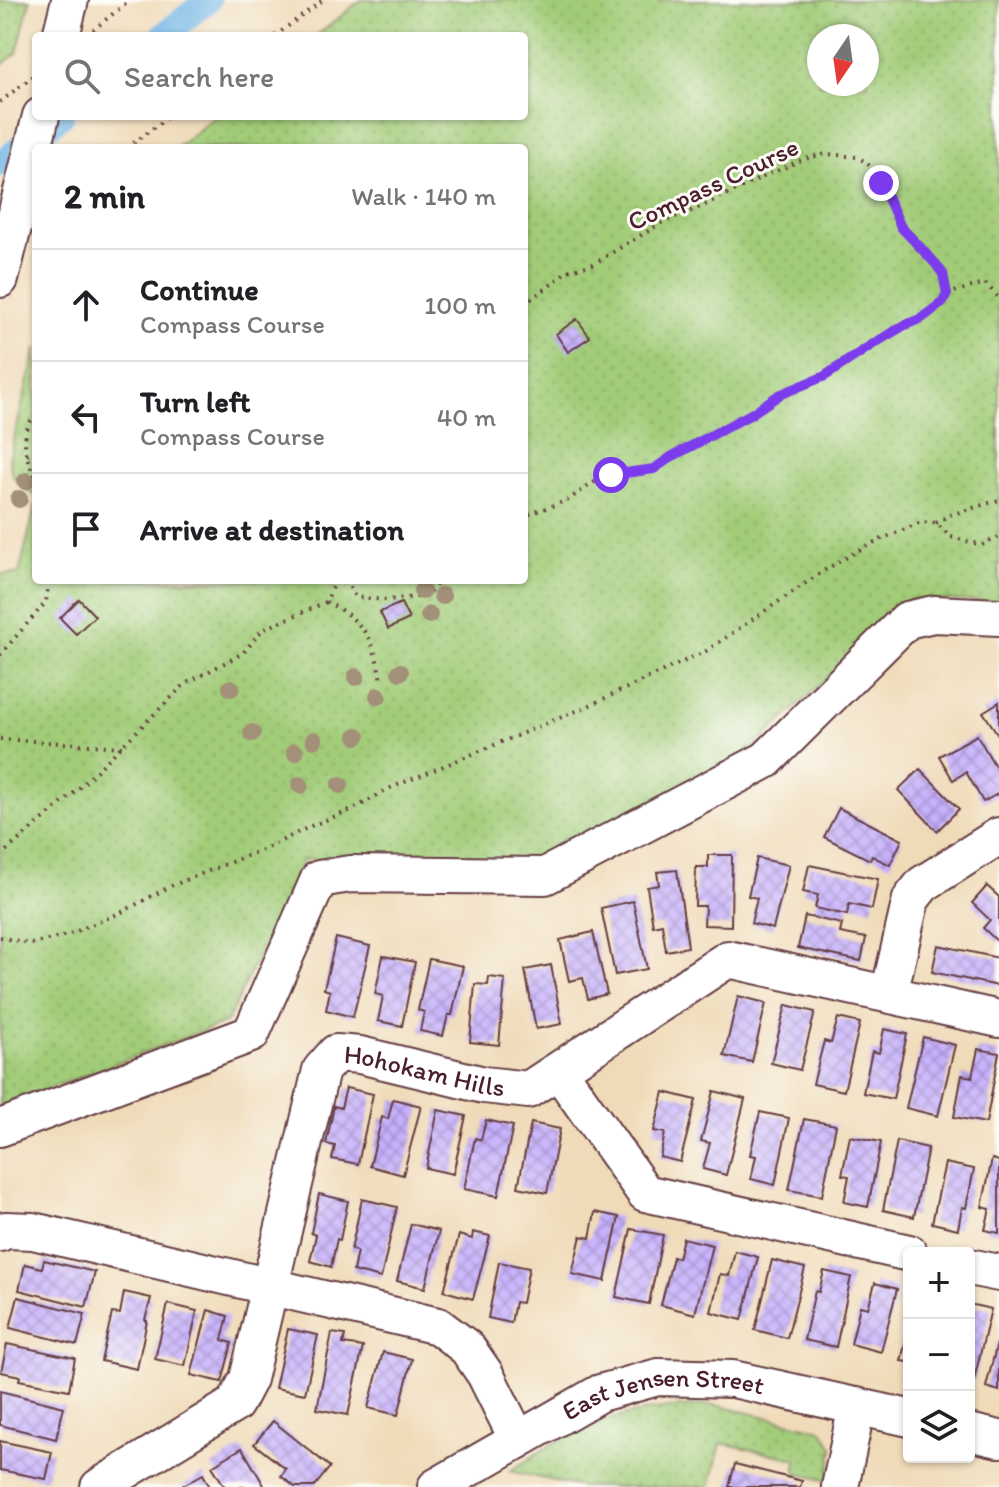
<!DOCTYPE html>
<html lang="en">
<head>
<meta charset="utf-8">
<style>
	:root { --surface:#fff; --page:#f6f6f6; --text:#202124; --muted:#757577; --line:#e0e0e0 }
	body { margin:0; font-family:Itim,sans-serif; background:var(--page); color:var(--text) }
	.controls { position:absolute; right:24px; bottom:24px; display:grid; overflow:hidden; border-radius:8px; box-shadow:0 2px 6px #0004 }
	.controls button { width:72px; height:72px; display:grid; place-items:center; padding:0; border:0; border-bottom:2px solid var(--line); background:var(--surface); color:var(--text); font:40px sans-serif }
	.compass { position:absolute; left:807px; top:24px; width:72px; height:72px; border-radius:50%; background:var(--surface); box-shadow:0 2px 6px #0004; rotate:193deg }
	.stop { position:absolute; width:24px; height:24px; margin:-18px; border:6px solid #7c3aed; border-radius:50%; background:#fff }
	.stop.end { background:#7c3aed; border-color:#fff; box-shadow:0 2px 8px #0008 }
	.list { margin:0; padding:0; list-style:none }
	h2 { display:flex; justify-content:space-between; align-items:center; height:104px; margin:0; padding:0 32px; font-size:34px }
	h2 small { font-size:26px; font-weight:400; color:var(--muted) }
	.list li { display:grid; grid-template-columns:52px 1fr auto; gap:24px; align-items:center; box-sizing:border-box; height:112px; padding:0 32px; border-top:2px solid var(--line) }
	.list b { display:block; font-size:30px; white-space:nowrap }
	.list p { margin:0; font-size:26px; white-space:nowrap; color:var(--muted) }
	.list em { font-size:26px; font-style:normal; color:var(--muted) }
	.icon { flex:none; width:44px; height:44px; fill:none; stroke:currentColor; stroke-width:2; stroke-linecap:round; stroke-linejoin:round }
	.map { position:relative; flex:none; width:999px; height:1487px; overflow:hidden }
	.search { position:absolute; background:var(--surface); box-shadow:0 2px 6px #0004; left:32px; top:32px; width:496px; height:88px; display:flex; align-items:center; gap:20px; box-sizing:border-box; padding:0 28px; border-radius:8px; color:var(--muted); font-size:30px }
	.panel { position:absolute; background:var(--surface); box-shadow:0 2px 6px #0004; left:32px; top:144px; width:496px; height:440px; border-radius:8px }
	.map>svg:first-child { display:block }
	.park { fill:url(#park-dots); stroke:#767652; stroke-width:2; fill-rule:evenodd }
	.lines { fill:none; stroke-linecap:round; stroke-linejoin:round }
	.canal { stroke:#6db3e4; stroke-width:26 }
	.building { fill:url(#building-cross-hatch) }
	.minor-casing { stroke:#633b40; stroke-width:40 }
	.path { stroke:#633b40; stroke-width:4; stroke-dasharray:2 6; stroke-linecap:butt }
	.minor { stroke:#fff; stroke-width:36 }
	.tree { fill:#a39078 }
	.route { stroke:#7c3aed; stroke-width:10 }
	.labels { text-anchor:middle; stroke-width:6; stroke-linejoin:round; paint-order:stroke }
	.street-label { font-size:26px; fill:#4a1f2b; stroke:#fdfcf7 }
</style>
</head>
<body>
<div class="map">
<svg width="999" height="1487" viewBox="0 0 999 1487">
	<defs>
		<pattern id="park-dots" width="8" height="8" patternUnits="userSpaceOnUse" patternTransform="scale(2)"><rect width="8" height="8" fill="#a2cc78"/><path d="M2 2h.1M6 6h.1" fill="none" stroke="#8daf68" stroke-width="1.8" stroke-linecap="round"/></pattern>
		<pattern id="building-cross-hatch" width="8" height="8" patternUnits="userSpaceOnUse" patternTransform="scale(2)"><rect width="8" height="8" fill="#c6b0fd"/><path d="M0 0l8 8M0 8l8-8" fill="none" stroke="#a38fcd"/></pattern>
	</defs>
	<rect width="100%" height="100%" fill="#fdfcf7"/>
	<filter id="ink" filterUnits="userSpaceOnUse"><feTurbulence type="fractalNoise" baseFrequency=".0125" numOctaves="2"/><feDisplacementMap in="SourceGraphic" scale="16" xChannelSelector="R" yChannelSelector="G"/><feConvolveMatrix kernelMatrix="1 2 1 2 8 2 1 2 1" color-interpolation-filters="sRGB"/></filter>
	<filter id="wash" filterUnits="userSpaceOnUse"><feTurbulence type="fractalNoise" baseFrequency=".006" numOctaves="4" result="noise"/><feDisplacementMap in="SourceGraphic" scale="32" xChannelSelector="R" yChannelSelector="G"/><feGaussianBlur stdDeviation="1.8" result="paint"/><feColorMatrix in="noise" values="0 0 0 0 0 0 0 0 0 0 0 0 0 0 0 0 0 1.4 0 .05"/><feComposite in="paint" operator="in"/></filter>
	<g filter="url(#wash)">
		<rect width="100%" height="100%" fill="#f0dbb9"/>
		<g class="park">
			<polygon points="0,0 30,0 17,53 0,66"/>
			<path d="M361 0H999V602L910 599 748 753 537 862 304 859 227 1022 0 1107V574H19L36 503V580H524V148H176L216 116H524V36H316ZM819 36H867V84H819Z"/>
			<path d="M36 348V495C18 489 11 477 9 459Z"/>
			<path d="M715 1405 823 1430 833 1448 828 1481 796 1473V1459L721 1443 710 1487H580L510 1471C529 1459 548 1445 569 1435 615 1412 664 1407 715 1405Z"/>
		</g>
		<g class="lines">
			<g class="canal">
				<polyline points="163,36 208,0"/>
				<polyline points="0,164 61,116"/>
			</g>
		</g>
		<g id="blocks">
			<g class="building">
				<polygon points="577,319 590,337 568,352 556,334"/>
				<polygon points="79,599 95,616 76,634 60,618"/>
				<polygon points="401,603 409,619 388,629 380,612"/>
				<polygon points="999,702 999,736 983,712"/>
				<polygon points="977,735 999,773 999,793 983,802 966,772 953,780 939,756"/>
				<polygon points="920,769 959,809 937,831 898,790"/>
				<polygon points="839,808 902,840 890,865 872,856 870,860 824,837"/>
				<polygon points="708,855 732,855 731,926 704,925 705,906 695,906 696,867 708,867"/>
				<polygon points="757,858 789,865 773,929 751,923 757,898 748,896"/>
				<polygon points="809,865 878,879 872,909 849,904 847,915 815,908 818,895 803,892"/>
				<polygon points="677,870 688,947 666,951 662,924 653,926 647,887 659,885 657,872"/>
				<polygon points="987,886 999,897 999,943 983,928 990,920 972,903"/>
				<polygon points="633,901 647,969 615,975 601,908"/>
				<polygon points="805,916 842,924 840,933 866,938 861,961 798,948"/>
				<polygon points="593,932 607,994 588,999 583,978 569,981 560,940"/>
				<polygon points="336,938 370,946 353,1017 326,1010 330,991 324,989"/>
				<polygon points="938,945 999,958 998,986 932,972"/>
				<polygon points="383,956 415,962 402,1026 378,1021 383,996 375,994"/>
				<polygon points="429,959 463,966 452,1015 448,1015 443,1036 420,1031 424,1012 418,1010"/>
				<polygon points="551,965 562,1024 536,1029 525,970"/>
				<polygon points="489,977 505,979 499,1045 470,1042 475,984 488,985"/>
				<polygon points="738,996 766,1003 752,1062 724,1056"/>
				<polygon points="786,1005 815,1012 800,1070 771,1063"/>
				<polygon points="838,1018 860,1023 844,1091 813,1084 824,1041 831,1043"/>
				<polygon points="884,1029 907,1034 893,1099 863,1093 872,1051 879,1053"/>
				<polygon points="923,1037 955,1045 938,1116 906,1108"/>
				<polygon points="978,1049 999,1053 986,1123 954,1117 962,1075 972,1077"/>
				<polygon points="346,1088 373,1094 358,1164 332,1159 335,1146 326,1144 334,1106 341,1108"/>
				<polygon points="714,1091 745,1099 726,1175 703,1169 710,1143 701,1141"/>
				<polygon points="664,1092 696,1100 680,1162 660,1157 665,1133 654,1131"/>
				<polygon points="393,1099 421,1106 403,1175 370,1166 382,1117 388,1119"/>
				<polygon points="438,1110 466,1116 453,1174 426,1168"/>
				<polygon points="760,1112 789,1118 775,1185 751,1179 756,1156 750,1155"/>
				<polygon points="804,1119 836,1125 822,1196 789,1190"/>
				<polygon points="486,1120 513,1126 498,1196 464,1189 475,1138 481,1140"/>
				<polygon points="531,1123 560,1129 547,1193 518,1187"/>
				<polygon points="850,1136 881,1142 868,1207 844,1202 849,1176 842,1175"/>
				<polygon points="897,1141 928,1148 914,1217 883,1210"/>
				<polygon points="992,1159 999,1161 999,1233 985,1230 990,1209 982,1207"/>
				<polygon points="945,1163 974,1169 966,1208 962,1207 958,1229 932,1223"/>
				<polygon points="319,1194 348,1201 340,1240 337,1239 331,1267 310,1261 316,1235 311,1233"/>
				<polygon points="362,1199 397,1207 381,1278 353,1271 357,1251 351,1250"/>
				<polygon points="595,1212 619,1217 605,1281 572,1274 581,1236 590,1238"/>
				<polygon points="411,1224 439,1231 425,1288 397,1281"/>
				<polygon points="631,1229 663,1235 649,1304 616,1297"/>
				<polygon points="473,1232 490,1236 473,1299 444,1291 459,1235 472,1239"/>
				<polygon points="683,1238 712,1245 695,1314 661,1305 673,1257 678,1258"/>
				<polygon points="735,1251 758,1257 742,1320 711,1312 720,1274 729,1276"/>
				<polygon points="44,1260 95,1272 86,1307 19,1290 25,1264 42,1268"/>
				<polygon points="772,1260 805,1268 787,1338 755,1330"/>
				<polygon points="499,1262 529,1268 522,1303 515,1302 511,1323 488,1318"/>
				<polygon points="824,1271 851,1277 836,1347 804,1340 815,1291 819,1292"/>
				<polygon points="875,1283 897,1289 881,1352 851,1344 860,1306 868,1308"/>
				<polygon points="124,1292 151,1298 145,1320 147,1321 137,1369 101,1361 112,1313 120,1314"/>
				<polygon points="18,1297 85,1314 77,1345 10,1328"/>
				<polygon points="168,1304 197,1311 185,1366 155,1359"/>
				<polygon points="969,1304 991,1309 974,1380 969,1379"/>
				<polygon points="208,1310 228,1316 222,1340 232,1343 222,1382 191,1375"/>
				<polygon points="288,1329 318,1335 305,1394 275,1388"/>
				<polygon points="908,1332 909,1332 909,1362 901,1361"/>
				<polygon points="332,1333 345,1335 343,1344 363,1347 348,1415 317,1409"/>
				<polygon points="998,1340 999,1341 999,1391 986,1387"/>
				<polygon points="7,1344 75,1358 69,1390 19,1380 20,1376 1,1372"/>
				<polygon points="383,1352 412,1359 398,1415 368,1408"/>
				<polygon points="0,1391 64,1407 56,1439 0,1425"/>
				<polygon points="273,1421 330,1467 314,1487 295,1487 281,1476 286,1469 254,1444"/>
				<polygon points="0,1441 52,1452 46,1479 0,1470"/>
				<polygon points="242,1448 265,1487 225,1487 212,1466"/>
				<polygon points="735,1464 802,1481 800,1487 729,1487"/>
				<polygon points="203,1474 210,1487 180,1487"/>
			</g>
		</g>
	</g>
	<g filter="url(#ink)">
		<use href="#blocks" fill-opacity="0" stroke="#633b40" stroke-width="2"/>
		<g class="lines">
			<defs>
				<g id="minor">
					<polyline points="61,36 70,0"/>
					<polyline points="0,279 41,116"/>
					<polyline points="889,994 911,899 923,884 999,836"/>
					<polyline points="559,1071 645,1193 909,1253"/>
					<polyline points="0,1128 251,1034 319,879 350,874 545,876 766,760 907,620 934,614 999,617"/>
					<polyline points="0,1233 5,1230 33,1231 438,1326 467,1348 485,1374 518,1440"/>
					<polyline points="969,1267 999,1273"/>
					<polyline points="969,1432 999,1439"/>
					<path id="s1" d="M99 1487 235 1404 248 1379 321 1070 336 1053 360 1055 484 1085 528 1090 728 959 999 1019"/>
					<path id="s2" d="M436 1487 600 1393 658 1377 733 1379 909 1418"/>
					<polyline points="840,1487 857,1406"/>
				</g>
			</defs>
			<use href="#minor" class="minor-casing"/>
			<g class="path">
				<polyline points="93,30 130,0"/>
				<polyline points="275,36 323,0"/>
				<polyline points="0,102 36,74"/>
				<polyline points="127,148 169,116"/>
				<polyline points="947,294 985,283 999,298"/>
				<polyline points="524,304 552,284 567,271 593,264 663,222 701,207 761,178 799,161 811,157 827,154 857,157 866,162 873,170 888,197 901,227 935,263 943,274 947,294 943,302 922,318 903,326 870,346 825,376 779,395 751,414 671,457 654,469 602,477 568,500 524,516"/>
				<path d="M36 414C20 431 23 457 36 476"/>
				<polyline points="27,455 36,450"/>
				<polyline points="936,523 950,515 999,500"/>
				<path d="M336 580 326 602C364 620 376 642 381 683"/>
				<polyline points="346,580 355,597 386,600 427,596 440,580"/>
				<polyline points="0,655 46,602 49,580"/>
				<polyline points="0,739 122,747"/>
				<polyline points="0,856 75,792 185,684 243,653 262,630 326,602"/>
				<polyline points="0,937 31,944 67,935 120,913 171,886 271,846 313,825 354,809 388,789 586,707 706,651 825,570 866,546 921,522 936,523 951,537 982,545 999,537"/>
			</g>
			<use href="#minor" class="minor"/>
		</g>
		<g class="tree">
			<circle cx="26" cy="481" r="9"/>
			<circle cx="19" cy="499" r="9"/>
			<circle cx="422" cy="591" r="9"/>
			<circle cx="442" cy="596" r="9"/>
			<circle cx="429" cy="615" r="9"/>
			<circle cx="400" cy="672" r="9"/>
			<circle cx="356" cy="677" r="9"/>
			<circle cx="231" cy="688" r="9"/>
			<circle cx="378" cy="696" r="9"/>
			<circle cx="252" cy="733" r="9"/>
			<circle cx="357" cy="736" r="9"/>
			<circle cx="314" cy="740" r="9"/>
			<circle cx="295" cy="752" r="9"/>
			<circle cx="300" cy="785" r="9"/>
			<circle cx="340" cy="785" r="9"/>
		</g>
	</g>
	<g class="lines" filter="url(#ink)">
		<polyline class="route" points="611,475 654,469 671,457 751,414 779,395 825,376 870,346 903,326 922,318 943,302 947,294 943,274 935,263 901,227 881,183"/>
	</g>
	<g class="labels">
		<g class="street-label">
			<text transform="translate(713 184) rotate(-25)" y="9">Compass Course</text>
			<text dy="9" stroke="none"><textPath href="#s1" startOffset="618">Hohokam Hills</textPath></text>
			<text dy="9" stroke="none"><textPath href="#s2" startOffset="252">East Jensen Street</textPath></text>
		</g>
	</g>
</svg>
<div class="controls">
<button>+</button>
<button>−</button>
<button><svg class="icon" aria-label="layers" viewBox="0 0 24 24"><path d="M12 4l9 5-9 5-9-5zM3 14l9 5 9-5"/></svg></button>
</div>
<svg class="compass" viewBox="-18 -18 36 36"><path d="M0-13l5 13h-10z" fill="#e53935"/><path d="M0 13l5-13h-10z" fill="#757577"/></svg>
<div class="stop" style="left:611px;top:475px"></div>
<div class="stop end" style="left:881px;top:183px"></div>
<div class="search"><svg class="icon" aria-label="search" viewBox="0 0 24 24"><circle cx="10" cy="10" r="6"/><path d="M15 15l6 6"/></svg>Search here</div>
<section class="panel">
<h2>2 min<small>Walk · 140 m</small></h2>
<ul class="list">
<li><svg class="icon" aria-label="ahead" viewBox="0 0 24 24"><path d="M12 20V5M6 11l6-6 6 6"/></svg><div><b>Continue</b><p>Compass Course</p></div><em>100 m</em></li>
<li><svg class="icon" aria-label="left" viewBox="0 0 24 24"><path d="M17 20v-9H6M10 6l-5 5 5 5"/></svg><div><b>Turn left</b><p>Compass Course</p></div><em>40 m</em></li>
<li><svg class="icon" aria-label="arrive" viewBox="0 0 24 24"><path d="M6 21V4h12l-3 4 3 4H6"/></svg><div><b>Arrive at destination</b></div></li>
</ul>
</section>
</div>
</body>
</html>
